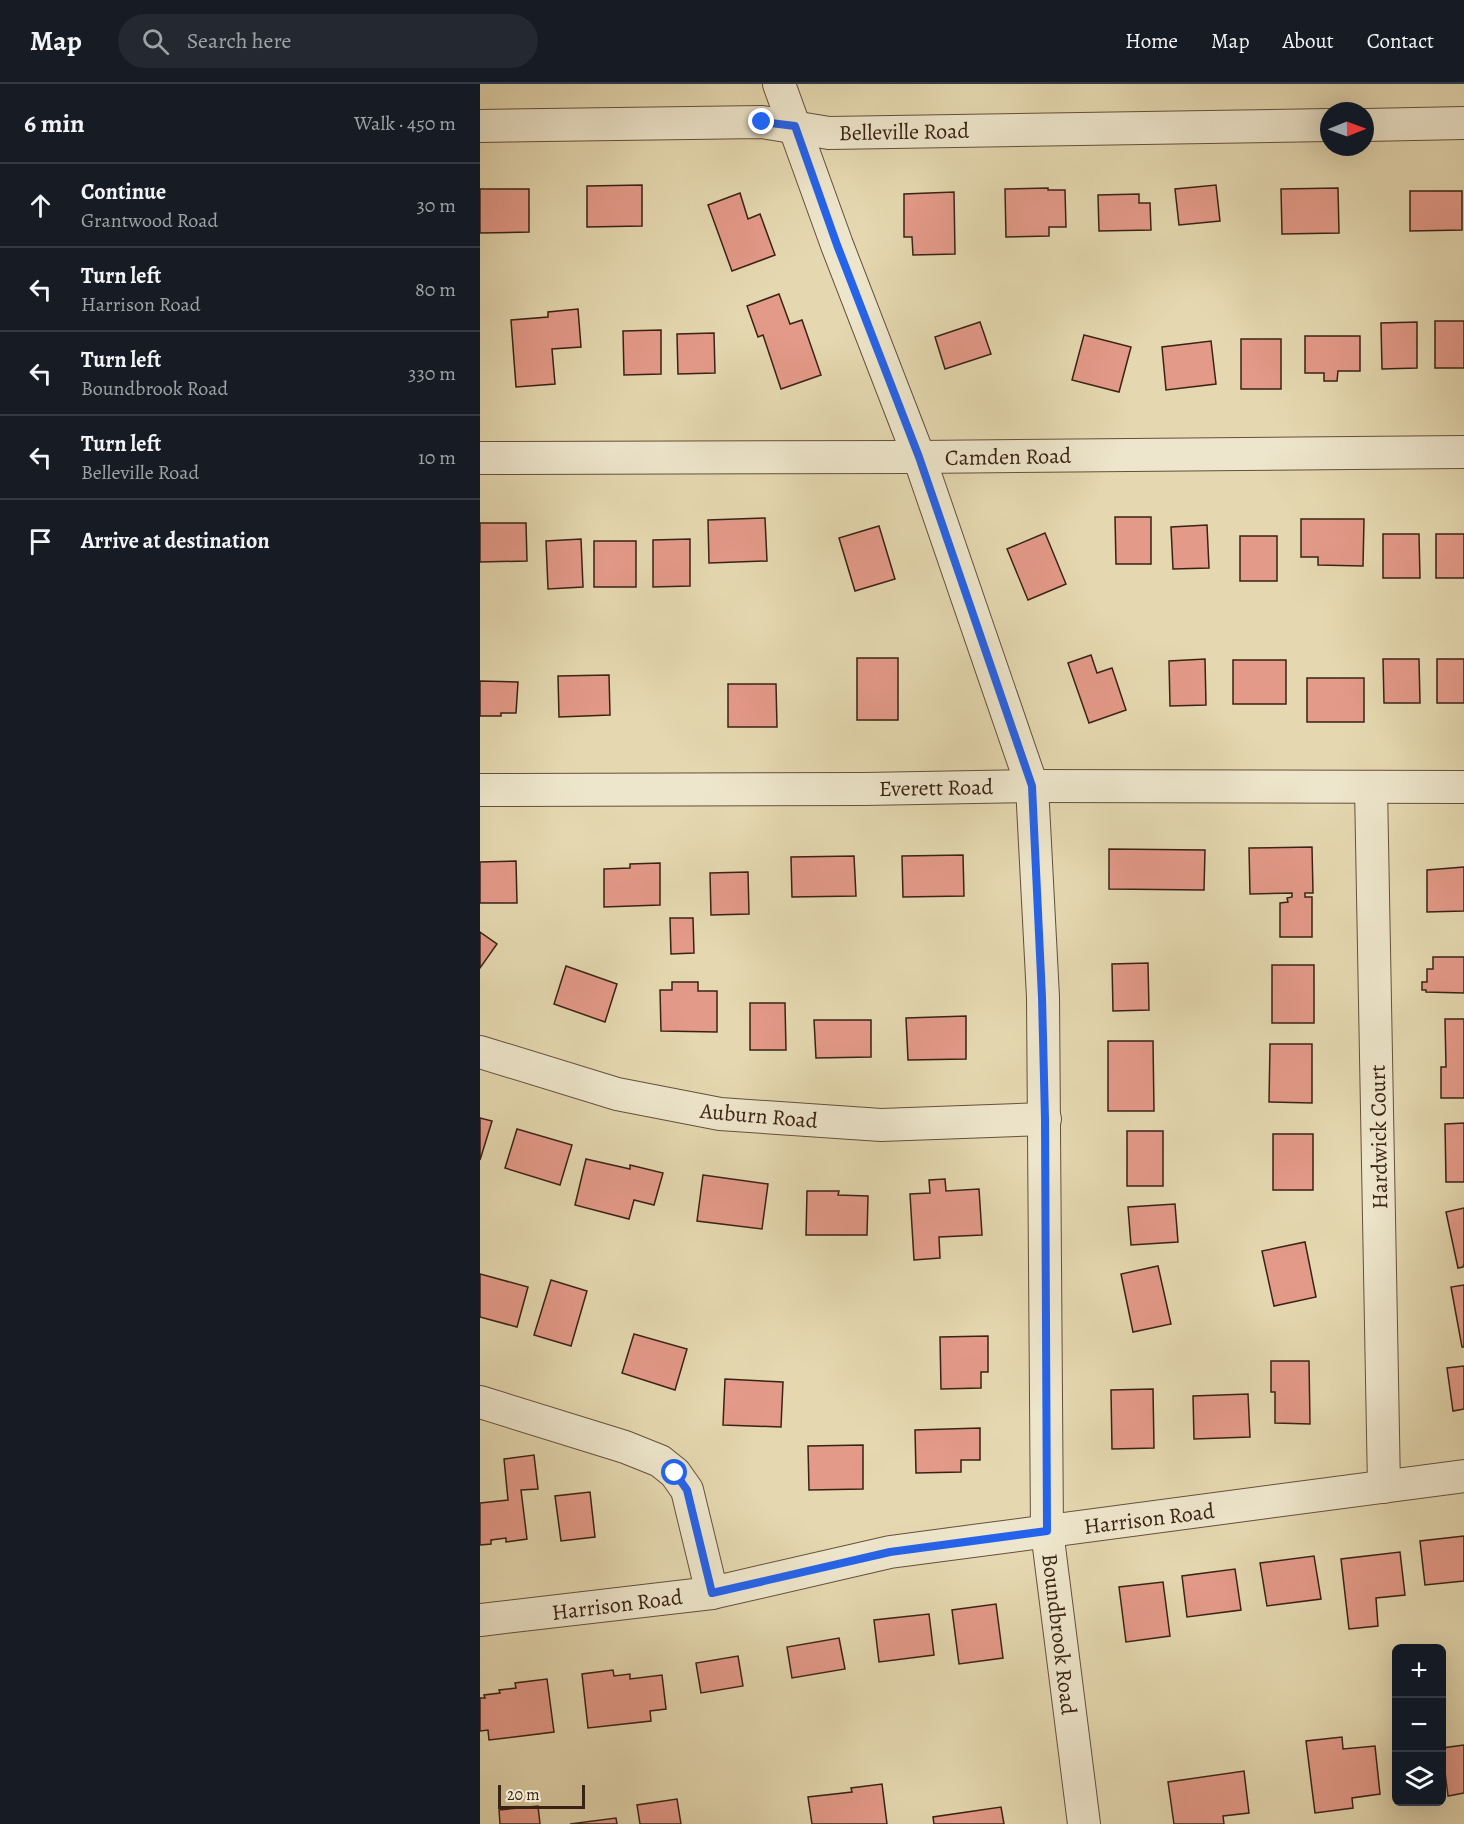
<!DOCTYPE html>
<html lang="en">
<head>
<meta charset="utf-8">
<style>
	:root { --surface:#171b24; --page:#242831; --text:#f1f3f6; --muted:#9ea1a6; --line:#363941 }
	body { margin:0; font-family:Alegreya,serif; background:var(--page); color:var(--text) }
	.controls { position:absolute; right:18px; bottom:18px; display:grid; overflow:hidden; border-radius:9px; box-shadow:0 6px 24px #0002 }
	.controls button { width:54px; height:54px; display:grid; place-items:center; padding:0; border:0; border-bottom:2px solid var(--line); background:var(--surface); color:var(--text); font:30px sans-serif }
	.compass { position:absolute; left:840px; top:18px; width:54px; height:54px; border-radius:50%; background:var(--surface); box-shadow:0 6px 24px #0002; rotate:89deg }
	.scale { position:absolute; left:18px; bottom:15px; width:87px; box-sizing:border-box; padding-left:6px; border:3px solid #392314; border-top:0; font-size:16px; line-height:21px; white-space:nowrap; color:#392314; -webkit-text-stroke:4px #eee6cc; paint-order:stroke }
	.stop { position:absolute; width:18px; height:18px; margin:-14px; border:4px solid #2563eb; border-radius:50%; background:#fff }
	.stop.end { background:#2563eb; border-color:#fff; box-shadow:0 2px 6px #0008 }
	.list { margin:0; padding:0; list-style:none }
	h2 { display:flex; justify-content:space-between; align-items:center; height:78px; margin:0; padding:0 24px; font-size:26px }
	h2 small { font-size:20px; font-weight:400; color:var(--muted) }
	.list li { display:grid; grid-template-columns:39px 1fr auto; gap:18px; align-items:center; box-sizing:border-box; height:84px; padding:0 24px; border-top:2px solid var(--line) }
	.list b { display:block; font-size:22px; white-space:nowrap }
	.list p { margin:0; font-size:20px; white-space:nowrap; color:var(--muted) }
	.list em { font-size:20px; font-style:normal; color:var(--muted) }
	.icon { flex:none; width:33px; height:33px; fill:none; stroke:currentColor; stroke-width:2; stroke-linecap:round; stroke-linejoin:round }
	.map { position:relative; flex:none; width:984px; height:1740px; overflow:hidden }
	header { display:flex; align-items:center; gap:36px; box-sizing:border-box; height:84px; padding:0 30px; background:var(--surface); border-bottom:2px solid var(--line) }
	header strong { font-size:28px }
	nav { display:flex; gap:33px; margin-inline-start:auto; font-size:21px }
	.search { width:420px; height:54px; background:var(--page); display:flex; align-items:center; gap:15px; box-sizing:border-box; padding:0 21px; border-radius:33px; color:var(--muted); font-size:22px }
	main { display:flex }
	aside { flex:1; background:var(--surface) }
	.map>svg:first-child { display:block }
	.building { fill:#e49a89; stroke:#392314; stroke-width:1.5 }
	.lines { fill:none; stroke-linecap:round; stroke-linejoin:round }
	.minor-casing { stroke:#64503b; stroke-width:34 }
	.minor { stroke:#eee6cc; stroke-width:32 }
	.route { stroke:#2563eb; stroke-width:8 }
	.labels { text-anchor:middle; stroke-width:5; stroke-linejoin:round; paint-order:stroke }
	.street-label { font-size:22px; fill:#392314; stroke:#eee6cc }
</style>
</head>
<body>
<header>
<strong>Map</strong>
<div class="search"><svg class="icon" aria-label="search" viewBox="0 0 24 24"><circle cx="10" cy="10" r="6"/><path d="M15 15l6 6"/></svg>Search here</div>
<nav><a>Home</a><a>Map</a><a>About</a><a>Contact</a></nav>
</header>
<main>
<aside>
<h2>6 min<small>Walk · 450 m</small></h2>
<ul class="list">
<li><svg class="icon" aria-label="ahead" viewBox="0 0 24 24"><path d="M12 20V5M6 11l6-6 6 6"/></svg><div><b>Continue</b><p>Grantwood Road</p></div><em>30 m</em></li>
<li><svg class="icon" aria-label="left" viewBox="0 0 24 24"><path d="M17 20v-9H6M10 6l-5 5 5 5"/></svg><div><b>Turn left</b><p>Harrison Road</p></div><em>80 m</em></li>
<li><svg class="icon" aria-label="left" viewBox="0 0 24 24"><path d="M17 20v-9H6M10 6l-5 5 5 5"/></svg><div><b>Turn left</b><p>Boundbrook Road</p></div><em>330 m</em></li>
<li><svg class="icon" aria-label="left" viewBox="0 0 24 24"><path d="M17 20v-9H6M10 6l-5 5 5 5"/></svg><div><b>Turn left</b><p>Belleville Road</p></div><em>10 m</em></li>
<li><svg class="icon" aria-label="arrive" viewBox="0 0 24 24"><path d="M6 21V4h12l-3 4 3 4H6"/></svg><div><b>Arrive at destination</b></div></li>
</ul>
</aside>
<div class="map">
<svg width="984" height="1740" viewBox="0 0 984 1740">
	<rect width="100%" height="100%" fill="#e5d8b0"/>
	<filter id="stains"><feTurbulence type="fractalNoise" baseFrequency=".00333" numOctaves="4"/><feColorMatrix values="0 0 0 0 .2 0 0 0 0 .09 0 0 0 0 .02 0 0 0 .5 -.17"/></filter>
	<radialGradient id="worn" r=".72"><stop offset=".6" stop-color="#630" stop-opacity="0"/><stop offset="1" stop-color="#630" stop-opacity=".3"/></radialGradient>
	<g class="building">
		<polygon points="162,101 162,142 107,143 107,102"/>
		<polygon points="736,101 740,137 699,141 695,105"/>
		<polygon points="568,104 568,106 585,106 586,143 569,143 569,152 526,153 525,105"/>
		<polygon points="858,104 859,149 802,150 801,105"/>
		<polygon points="0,105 49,105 49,148 0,149"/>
		<polygon points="930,107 982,107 982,146 930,147"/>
		<polygon points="474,108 475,170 433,171 432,153 424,153 424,110"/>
		<polygon points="260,109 268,135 280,130 295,171 252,187 228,121"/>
		<polygon points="659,110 659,119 670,119 671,146 619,147 618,111"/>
		<polygon points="299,210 310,240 322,236 341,291 301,305 283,251 278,253 267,222"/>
		<polygon points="98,225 101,263 72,265 75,300 36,303 31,236 68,233 68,228"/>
		<rect x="955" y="237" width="29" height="47"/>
		<polygon points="500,238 511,270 465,285 455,253"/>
		<polygon points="937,238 937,284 902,285 901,239"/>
		<polygon points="181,246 181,290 144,291 143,247"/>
		<polygon points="234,249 235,289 198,290 197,250"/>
		<polygon points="604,251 651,263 639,308 592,296"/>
		<polygon points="825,252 880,252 880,287 858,287 857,297 844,297 844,289 825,289"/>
		<rect x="761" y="255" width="40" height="50"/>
		<polygon points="731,257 736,300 686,306 682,263"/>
		<polygon points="635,433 671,433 671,480 636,480"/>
		<polygon points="285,434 287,477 229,479 228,436"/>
		<polygon points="821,435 884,435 883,482 838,481 838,473 821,473"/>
		<polygon points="0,439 46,439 47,477 0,478"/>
		<polygon points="727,441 729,484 693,485 691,443"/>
		<polygon points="399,442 415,495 375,507 359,454"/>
		<polygon points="565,449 586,500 548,516 527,465"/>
		<polygon points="903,450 939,450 940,494 903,494"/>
		<rect x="956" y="450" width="28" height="44"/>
		<rect x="760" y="452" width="37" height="45"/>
		<polygon points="101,455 103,503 68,505 66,457"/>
		<polygon points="210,455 210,502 173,503 173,456"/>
		<rect x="114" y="457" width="42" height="46"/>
		<polygon points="611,571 617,589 632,584 646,626 609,639 588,579"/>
		<rect x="377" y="574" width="41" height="62"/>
		<polygon points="725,575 726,621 690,622 689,577"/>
		<polygon points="903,575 939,575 940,619 904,619"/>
		<rect x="957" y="575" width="27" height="44"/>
		<rect x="753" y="576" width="53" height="44"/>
		<polygon points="129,591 130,631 79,633 78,592"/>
		<rect x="827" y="594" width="57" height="44"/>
		<polygon points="0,597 38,598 36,629 21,629 21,632 0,632"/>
		<polygon points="248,600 296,600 297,643 248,643"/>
		<polygon points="832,763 833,809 825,809 825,813 832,813 832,853 800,853 800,819 808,818 807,814 812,813 812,809 770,810 769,764"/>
		<polygon points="629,765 725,766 724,806 629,805"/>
		<polygon points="483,771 484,812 423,813 422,772"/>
		<polygon points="374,772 376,812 312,813 311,773"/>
		<polygon points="36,777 37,819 0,819 0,778"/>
		<polygon points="180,779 180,821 124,823 124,785 150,784 150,780"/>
		<polygon points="984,783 984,827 947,828 947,786"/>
		<polygon points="268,788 269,830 231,831 230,789"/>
		<polygon points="190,834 213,834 214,869 191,870"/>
		<polygon points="0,848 17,860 0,884"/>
		<polygon points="953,873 984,873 984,909 946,908 946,906 942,906 942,898 947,898 947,885 953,885"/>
		<polygon points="668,879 669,926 633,927 632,880"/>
		<rect x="792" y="881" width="42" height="58"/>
		<polygon points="86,882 137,900 125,938 74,920"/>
		<polygon points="192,898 218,898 218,907 237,907 237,948 181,947 180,906 192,906"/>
		<polygon points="270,919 305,919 306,966 270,966"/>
		<polygon points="486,932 486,975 428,976 426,934"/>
		<polygon points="965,935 984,935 984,1014 961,1014 961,983 966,983"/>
		<polygon points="334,936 391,936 391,973 336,974"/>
		<polygon points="628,957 673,957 674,1027 628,1027"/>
		<polygon points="790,960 832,960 832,1019 789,1018"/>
		<polygon points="0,1034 12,1037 0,1076"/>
		<polygon points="984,1039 984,1098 966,1098 965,1040"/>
		<polygon points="37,1045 92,1061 80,1101 25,1084"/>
		<rect x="647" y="1047" width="36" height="55"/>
		<rect x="793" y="1050" width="40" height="56"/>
		<polygon points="106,1075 150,1085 150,1081 183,1089 174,1121 154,1116 149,1135 95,1121"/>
		<polygon points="223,1091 288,1100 282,1145 217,1137"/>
		<polygon points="465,1095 466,1107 499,1105 502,1151 459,1153 460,1174 434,1176 430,1110 450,1109 449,1096"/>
		<polygon points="327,1107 359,1107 358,1111 388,1112 387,1151 326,1151"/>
		<polygon points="695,1120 698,1158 651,1161 648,1123"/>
		<polygon points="984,1124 984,1180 983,1183 978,1184 966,1128"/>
		<polygon points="825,1158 836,1213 794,1222 782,1167"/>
		<polygon points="678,1182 691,1240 653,1248 641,1190"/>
		<polygon points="0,1190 48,1203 37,1243 0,1233"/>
		<polygon points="71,1196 107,1207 91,1262 54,1251"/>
		<polygon points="984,1201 984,1263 982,1263 971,1203"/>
		<polygon points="154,1250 207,1265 195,1306 142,1289"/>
		<polygon points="508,1252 508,1288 501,1288 501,1304 461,1305 460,1253"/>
		<polygon points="791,1277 829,1277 830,1340 795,1339 795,1308 791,1308"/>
		<polygon points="984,1282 984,1325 973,1327 967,1284"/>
		<polygon points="245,1295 303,1298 301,1343 243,1341"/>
		<polygon points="673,1305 674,1364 632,1365 631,1306"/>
		<polygon points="768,1310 770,1353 714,1355 713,1312"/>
		<polygon points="500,1344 500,1376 481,1376 481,1388 436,1389 435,1346"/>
		<polygon points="383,1361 383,1405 329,1406 328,1362"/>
		<polygon points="54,1371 58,1405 41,1406 47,1455 26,1458 26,1454 11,1456 11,1460 0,1461 0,1419 28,1416 24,1375"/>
		<polygon points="110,1408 115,1453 81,1457 75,1412"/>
		<polygon points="984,1452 984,1497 945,1501 940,1457"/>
		<polygon points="920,1468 925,1511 896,1514 898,1542 869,1545 861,1475"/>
		<polygon points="834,1472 841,1515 787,1522 780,1479"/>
		<polygon points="755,1485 761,1526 707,1533 702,1492"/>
		<polygon points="683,1498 690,1552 646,1558 639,1503"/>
		<polygon points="516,1520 523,1574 479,1580 472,1526"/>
		<polygon points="449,1530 454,1571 399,1578 394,1536"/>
		<polygon points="359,1554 365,1585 312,1594 307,1563"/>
		<polygon points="258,1572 263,1602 221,1609 216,1579"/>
		<polygon points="133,1586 134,1592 150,1590 150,1595 182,1591 186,1625 170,1627 171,1637 108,1644 102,1590"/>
		<polygon points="67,1595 74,1648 9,1656 8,1646 0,1647 0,1614 5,1614 4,1611 20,1609 19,1606 36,1604 35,1599"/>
		<polygon points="862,1653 863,1665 895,1662 900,1710 872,1714 873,1724 835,1729 826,1657"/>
		<polygon points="984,1661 984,1709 968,1712 962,1664"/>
		<polygon points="764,1687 769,1729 743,1732 744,1740 694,1740 688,1698"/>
		<polygon points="402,1700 407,1740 332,1740 328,1713 372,1708 371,1704"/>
		<polygon points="197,1715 201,1740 160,1740 157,1721"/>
		<polygon points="58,1722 60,1740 20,1740 19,1726"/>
		<polygon points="521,1723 524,1740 454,1740 453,1733"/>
		<polygon points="136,1734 137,1740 90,1740"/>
	</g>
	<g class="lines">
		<defs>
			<g id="minor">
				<polyline points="299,0 357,161 439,373 552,702 563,913 567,1447 604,1740"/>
				<polyline points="885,41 984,39"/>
				<polyline points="0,42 282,38 349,49 849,41"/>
				<polyline points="0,374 439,373 984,368"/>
				<polyline points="891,703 904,1403"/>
				<polyline points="0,706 384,705 552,702 984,703"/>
				<polyline points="0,968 137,1010 240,1030 401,1041 565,1035"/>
				<polyline points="0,1318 145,1363 180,1377 195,1389 207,1406 232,1509"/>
				<polyline points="0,1536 232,1509 410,1468 984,1392"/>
			</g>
		</defs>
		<use href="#minor" class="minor-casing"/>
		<use href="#minor" class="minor"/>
	</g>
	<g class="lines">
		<polyline class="route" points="195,1389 207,1406 232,1509 410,1468 567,1447 565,1035 562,913 552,702 439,373 357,161 315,42 282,38"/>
	</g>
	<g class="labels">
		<g class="street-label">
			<text transform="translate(424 47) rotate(-1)" y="8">Belleville Road</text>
			<text transform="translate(528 372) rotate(-1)" y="8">Camden Road</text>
			<text transform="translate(456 703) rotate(-1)" y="8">Everett Road</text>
			<text transform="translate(279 1031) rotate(5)" y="8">Auburn Road</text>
			<text transform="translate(898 1053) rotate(-91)" y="8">Hardwick Court</text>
			<text transform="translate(669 1434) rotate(-7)" y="8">Harrison Road</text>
			<text transform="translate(137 1520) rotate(-7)" y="8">Harrison Road</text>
			<text transform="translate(580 1550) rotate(83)" y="8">Boundbrook Road</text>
		</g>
	</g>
	<rect width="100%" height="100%" filter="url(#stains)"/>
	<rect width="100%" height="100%" fill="url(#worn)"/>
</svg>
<div class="controls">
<button>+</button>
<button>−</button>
<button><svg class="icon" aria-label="layers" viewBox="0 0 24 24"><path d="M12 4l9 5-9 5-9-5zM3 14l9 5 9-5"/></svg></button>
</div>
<svg class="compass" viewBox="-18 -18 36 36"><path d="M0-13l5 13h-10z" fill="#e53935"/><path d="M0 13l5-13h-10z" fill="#9ea1a6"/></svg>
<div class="scale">20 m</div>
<div class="stop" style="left:195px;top:1389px"></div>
<div class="stop end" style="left:282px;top:38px"></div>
</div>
</main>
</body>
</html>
